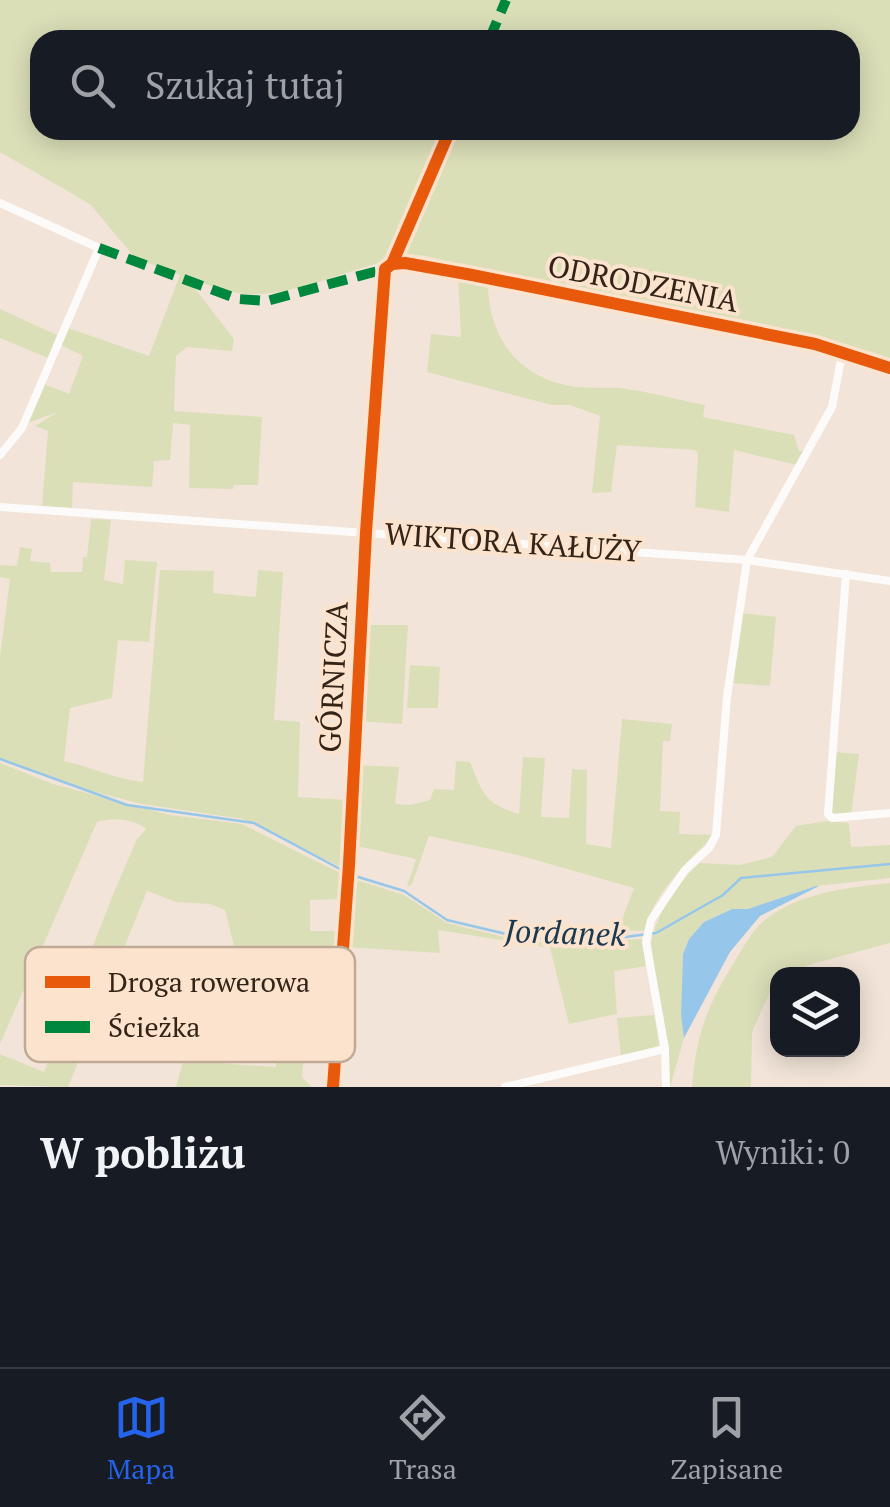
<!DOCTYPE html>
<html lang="pl">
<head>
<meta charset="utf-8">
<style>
	:root { --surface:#171b24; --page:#242831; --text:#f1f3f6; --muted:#9ea1a6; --line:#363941; --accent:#2563eb }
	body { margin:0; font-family:"PT Serif",serif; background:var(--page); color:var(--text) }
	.controls { position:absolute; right:30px; bottom:30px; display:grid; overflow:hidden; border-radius:20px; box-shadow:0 5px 25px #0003 }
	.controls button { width:90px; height:90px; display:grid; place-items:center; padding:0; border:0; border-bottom:2px solid var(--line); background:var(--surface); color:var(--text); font:50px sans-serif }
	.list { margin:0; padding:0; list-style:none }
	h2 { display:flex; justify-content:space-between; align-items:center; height:130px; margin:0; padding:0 40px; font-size:42px }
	h2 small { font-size:32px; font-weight:400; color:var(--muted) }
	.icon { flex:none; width:55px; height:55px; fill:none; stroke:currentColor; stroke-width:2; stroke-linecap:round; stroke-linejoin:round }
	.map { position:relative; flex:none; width:890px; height:1087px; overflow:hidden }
	.search { position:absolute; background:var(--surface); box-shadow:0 5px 25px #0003; left:30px; right:30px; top:30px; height:110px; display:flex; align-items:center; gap:25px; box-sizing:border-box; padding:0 35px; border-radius:30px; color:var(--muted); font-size:38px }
	.sheet { height:280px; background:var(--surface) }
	nav { display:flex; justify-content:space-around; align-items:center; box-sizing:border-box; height:140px; border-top:2px solid var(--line); background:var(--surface); font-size:28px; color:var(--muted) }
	nav a { display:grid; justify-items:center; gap:5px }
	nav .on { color:var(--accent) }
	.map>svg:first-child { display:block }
	.green { fill:#dbdfb8; fill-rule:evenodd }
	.water { fill:#96c7ea }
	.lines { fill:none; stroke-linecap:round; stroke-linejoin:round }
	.stream { stroke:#96c7ea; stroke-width:2.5 }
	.minor { stroke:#fdfbf9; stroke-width:8 }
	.quiet { stroke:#00873e; stroke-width:10; stroke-dasharray:20 10; stroke-linecap:butt }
	.cycleway-casing { stroke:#fce3ce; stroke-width:19 }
	.cycleway { stroke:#e8590c; stroke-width:12 }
	.labels { text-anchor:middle; stroke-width:8; stroke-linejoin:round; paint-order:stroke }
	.street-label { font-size:30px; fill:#342417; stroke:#fce3ce }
	.water-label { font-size:32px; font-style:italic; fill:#193950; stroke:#fce3ce }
	.key { fill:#fce3ce; stroke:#c0aa97; stroke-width:2.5 }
	.key-label { font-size:28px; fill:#342417 }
</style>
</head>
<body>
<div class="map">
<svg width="890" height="1087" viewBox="0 0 890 1087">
	<rect width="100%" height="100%" fill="#f2e4d8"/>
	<g class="green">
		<path d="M0 0H890V364L852 351 420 255C363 259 293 302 238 293 220 290 203 283 186 277L234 339 232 351 187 347 176 356 174 411 262 417 258 485H234L233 489 189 488 190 425 173 423 170 460 154 461 152 487 73 482 72 508 42 506 48 431 35 426 58 412 28 423 44 384 69 394 83 356 61 345 68 328 149 356 180 275 135 258 90 204 0 152ZM40 40H850V130H40Z"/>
		<path d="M458 275 488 282C488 333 513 373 565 385 582 389 602 387 620 388 648 391 677 400 705 405L703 417 794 435 799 452 806 449 797 465 734 450 729 512 695 507 698 454 695 450 617 445 611 492 592 493 600 416 570 405H552L427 372 431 334 461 337Z"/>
		<polygon points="0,309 57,335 48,358 0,338"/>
		<path d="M91 519 111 520 104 580 123 584 125 560 157 562 149 642 118 640 112 698 70 708 64 761C91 767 115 779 143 782L160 570 214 571 213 593 256 597 258 570 283 572 274 720 300 722 298 797 348 800 345 869 243 819 142 804 76 787 0 758V656L10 579 0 577V565L17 566 20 547 32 549 30 561 50 563 51 572H82L83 557H87Z"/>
		<polygon points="742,613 776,617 770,686 733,683"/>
		<polygon points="365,625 408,625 402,724 358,721"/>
		<polygon points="410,665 440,667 438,708 407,708"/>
		<path d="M622 719 672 724 670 741H663L660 811 680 812 679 834 714 835C692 857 648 899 646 931L618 930 634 888 514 854 429 836 412 884 407 887 416 859 352 845 355 765 399 767 395 804 410 805 430 800 434 789 454 790 456 761 470 762C483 794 484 803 519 814L523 757 545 758 541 817 569 818 572 769 587 770 586 844 611 848Z"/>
		<polygon points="834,752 859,754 851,816 830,813"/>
		<path d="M0 763 53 784 170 815 242 824 342 874 341 899 310 900V931H339L337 969 289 970 292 1037 304 1057 302 1077 312 1087H176L186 1051 202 1062 276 1067 273 958 236 954 225 910 210 904 176 902 147 891 68 1087 0 1085V1054L44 1072 112 897 137 839 146 829C135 819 112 817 97 822L0 1044Z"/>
		<path d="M826 821 849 823 851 847 890 845V878L816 886 748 909H731L704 922 689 939 683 954 681 1015 684 1038 670 1087 651 943C657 913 677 883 700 863L740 865 772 857 796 826Z"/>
		<polygon points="350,878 404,895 447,923 508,938 521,936 532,941 578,942 642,939 646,966 614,971 617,1014 569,1024 550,948 438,930 440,953 346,947"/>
		<path d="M890 883V943L812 964 788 974H778L752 1032 751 1087H692C695 1043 706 1007 729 971 737 958 745 943 754 931 783 895 847 887 890 883Z"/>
		<polygon points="654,1015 659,1044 657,1048 621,1057 617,1018"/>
	</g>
	<polygon class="water" points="816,886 819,886 760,916 730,952 684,1038 681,1015 683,954 689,939 704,922 732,909 748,909"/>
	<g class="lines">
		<g class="stream">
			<polyline points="0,759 127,805 254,823 340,869"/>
			<polyline points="355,876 404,891 447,920 506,934 522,931 532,938 625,937 656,933 723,895 741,878 890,864"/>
		</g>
		<g class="minor">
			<polyline points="0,203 99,248 22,428 0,455"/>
			<polyline points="0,507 747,560 890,581"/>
			<polyline points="846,574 828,814 832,818 890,813"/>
			<polyline points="333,1087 349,865 366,532 385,269 392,264 405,263 472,275 815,344 890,368"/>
			<polyline points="505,1087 665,1049"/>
			<polyline points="666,1087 665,1049 646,942 651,920 685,870 709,848 716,835 727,697 747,560 832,407 842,354"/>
		</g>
		<g class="quiet">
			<polyline points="489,40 506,0"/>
			<polyline points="99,248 238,299 267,301 385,269"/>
		</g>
		<defs>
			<g id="cycleway">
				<polyline points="392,264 450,130"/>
				<polyline points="333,1087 349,865 366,532 385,269 392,264 405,263 472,275 815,344 890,368"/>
			</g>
		</defs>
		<use href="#cycleway" class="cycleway-casing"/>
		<use href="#cycleway" class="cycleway"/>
	</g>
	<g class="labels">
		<g class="street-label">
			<text transform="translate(643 284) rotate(11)" y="10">ODRODZENIA</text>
			<text transform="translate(513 543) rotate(4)" y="10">WIKTORA KAŁUŻY</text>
			<text transform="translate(334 677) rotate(-87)" y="10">GÓRNICZA</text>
		</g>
		<g class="water-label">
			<text transform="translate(565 933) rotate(2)" y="11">Jordanek</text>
		</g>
	</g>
	<rect x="25" y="947" width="330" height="115" rx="15" class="key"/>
	<rect x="45" y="976" width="45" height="12" fill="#e8590c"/>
	<rect x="45" y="1021" width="45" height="12" fill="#00873e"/>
	<g class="key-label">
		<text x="108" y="992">Droga rowerowa</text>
		<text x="108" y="1037">Ścieżka</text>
	</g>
</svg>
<div class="controls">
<button><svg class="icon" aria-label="layers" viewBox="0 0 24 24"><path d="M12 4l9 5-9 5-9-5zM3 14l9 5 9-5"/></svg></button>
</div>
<div class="search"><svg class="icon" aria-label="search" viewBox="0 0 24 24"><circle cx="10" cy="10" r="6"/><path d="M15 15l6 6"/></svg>Szukaj tutaj</div>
</div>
<section class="sheet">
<h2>W pobliżu<small>Wyniki: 0</small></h2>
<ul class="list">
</ul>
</section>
<nav>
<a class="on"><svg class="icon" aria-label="map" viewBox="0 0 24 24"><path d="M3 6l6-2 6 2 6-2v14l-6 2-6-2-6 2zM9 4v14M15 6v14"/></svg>Mapa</a>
<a><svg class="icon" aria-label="directions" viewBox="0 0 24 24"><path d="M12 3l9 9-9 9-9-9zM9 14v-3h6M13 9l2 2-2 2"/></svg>Trasa</a>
<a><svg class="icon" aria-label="saved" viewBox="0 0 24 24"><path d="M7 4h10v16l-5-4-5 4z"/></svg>Zapisane</a>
</nav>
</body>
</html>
